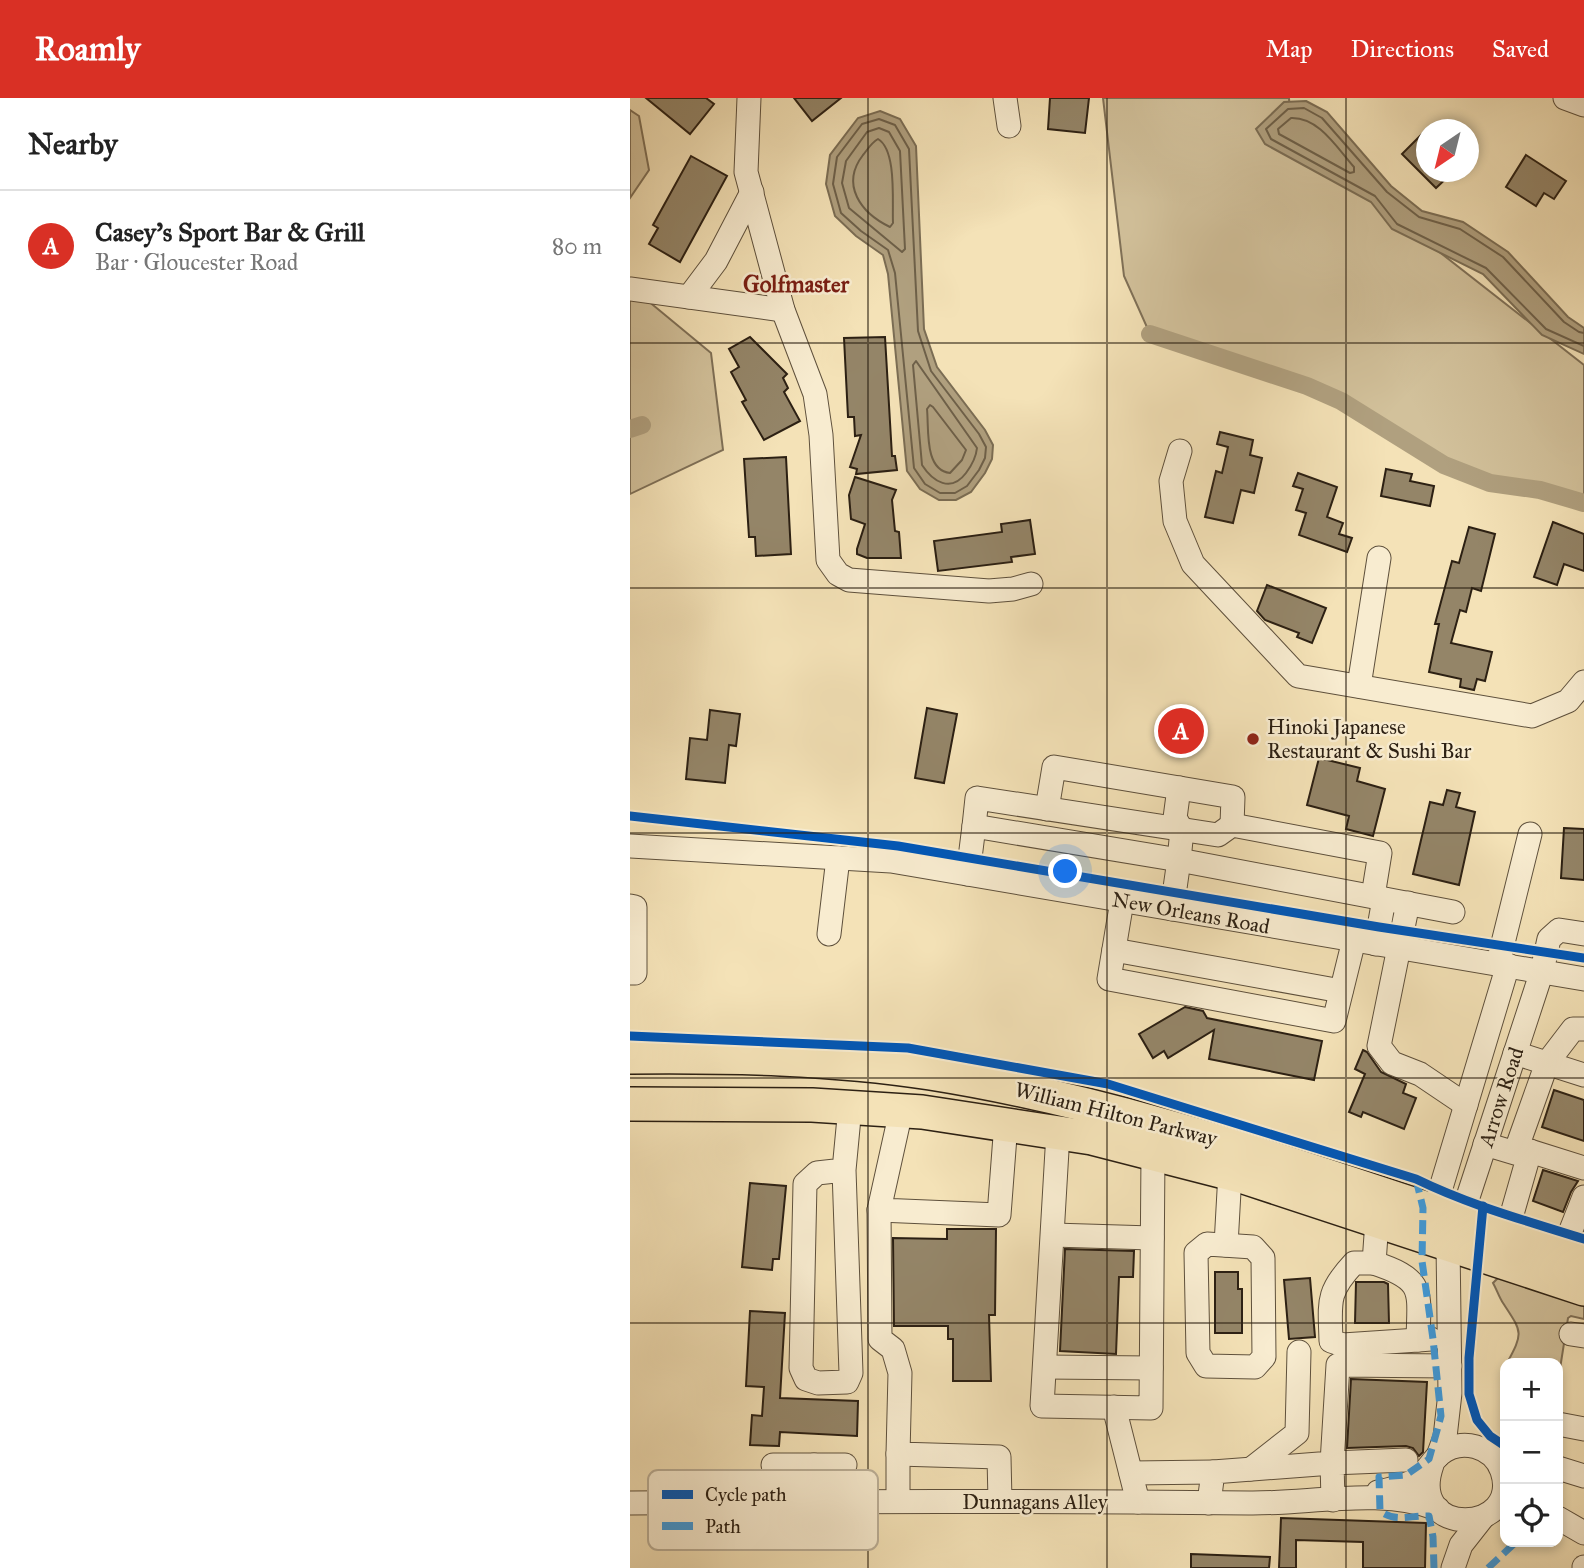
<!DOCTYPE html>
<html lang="en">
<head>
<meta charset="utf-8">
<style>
	:root { --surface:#fff; --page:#f6f6f6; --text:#222; --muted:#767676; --line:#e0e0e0; --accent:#d93025 }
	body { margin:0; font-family:"IM FELL Great Primer",serif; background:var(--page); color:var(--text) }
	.controls { position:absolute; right:21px; bottom:21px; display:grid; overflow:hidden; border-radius:14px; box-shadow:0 4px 10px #0003 }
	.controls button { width:63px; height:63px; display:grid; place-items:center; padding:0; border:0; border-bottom:2px solid var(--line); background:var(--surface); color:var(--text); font:35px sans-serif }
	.compass { position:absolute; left:786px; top:21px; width:63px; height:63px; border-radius:50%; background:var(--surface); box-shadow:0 4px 10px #0003; rotate:215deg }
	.you { position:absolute; left:436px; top:774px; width:24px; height:24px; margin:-18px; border:5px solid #fff; border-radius:50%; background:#1a73e8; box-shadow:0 0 0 10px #1a73e833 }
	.badge { display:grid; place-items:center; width:46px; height:46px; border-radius:50%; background:var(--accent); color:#fff; font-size:23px; font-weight:700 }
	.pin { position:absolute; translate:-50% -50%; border:4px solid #fff; box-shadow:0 2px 7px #0006 }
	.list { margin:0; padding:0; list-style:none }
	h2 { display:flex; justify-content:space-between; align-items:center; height:91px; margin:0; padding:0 28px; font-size:30px }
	h2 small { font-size:23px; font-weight:400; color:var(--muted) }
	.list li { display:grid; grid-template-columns:46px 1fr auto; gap:21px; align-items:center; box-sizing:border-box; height:112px; padding:0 28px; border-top:2px solid var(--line) }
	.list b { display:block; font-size:26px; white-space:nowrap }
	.list p { margin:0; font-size:23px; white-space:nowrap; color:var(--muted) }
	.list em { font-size:23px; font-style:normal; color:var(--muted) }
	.icon { flex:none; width:38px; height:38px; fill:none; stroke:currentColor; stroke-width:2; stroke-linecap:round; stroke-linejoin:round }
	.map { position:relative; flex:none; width:954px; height:1470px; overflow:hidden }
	header { display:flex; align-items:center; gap:42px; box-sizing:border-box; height:98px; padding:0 35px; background:var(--accent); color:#fff }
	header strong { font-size:33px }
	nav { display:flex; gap:38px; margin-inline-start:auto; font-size:24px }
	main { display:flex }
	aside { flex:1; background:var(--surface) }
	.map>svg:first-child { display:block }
	.green { fill:#d2c19b; stroke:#7f7057; stroke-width:2 }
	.water { fill:#b0a07f; stroke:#7b6d54; stroke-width:2 }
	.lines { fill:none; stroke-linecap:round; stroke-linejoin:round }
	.shore { stroke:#6e6049; stroke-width:2 }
	.canal { stroke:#b0a07f; stroke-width:18 }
	.building { fill:#948568; stroke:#2c2013; stroke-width:2 }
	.minor-casing { stroke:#5e503c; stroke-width:25 }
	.highway-casing { stroke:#2c2013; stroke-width:36 }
	.minor { stroke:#f8ecd0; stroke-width:23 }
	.highway { stroke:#f4e2b7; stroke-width:33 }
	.quiet { stroke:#3d9bde; stroke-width:7; stroke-dasharray:14 7; stroke-linecap:butt }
	.cycleway-casing { stroke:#f8ecd0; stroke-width:13 }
	.cycleway { stroke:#0057b8; stroke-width:9 }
	.grid { fill:none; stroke:#2c2013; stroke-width:2; stroke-opacity:0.55 }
	.poi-dot { fill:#8f2418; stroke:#f8ecd0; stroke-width:2.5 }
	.labels { text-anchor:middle; stroke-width:5; stroke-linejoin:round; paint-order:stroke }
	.poi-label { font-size:21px; fill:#2c2013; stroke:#f8ecd0; text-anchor:start }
	.street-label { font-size:21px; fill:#2c2013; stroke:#f8ecd0 }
	.neighbourhood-label { font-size:23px; font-weight:bold; fill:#7a1f14; stroke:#f8ecd0 }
	.key { fill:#f8ecd0; stroke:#bbaf97; stroke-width:2 }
	.key-label { font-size:19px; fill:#2c2013 }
</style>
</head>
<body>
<header>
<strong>Roamly</strong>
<nav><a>Map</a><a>Directions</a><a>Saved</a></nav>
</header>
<main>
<aside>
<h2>Nearby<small></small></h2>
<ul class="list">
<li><span class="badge">A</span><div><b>Casey's Sport Bar &amp; Grill</b><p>Bar · Gloucester Road</p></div><em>80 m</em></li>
</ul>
</aside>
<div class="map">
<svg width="954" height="1470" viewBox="0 0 954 1470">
	<rect width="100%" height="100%" fill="#f4e2b7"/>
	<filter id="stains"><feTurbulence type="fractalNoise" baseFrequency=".00286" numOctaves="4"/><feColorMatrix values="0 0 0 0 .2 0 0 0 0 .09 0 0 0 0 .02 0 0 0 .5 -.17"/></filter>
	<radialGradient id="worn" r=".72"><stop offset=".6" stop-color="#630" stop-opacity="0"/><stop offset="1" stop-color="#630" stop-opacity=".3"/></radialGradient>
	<g class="green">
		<polygon points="473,0 659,0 661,38 954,267 954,405 910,392 860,385 814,367 711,303 677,288 520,236 494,178"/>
		<polygon points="0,12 9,18 19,72 0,100"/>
		<polygon points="0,188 81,255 93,352 0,396"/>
		<path d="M869 1179 954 1204V1221L941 1218 938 1220 929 1277 930 1298 928 1308V1265H877C894 1234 892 1234 873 1205 869 1199 867 1192 863 1185Z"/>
	</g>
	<g class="water">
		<polygon points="676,3 697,14 761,88 792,113 833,124 878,154 938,219 954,230 954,256 912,237 853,176 762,131 741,104 635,46 626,31 654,4"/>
		<polygon points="250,13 270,21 286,48 294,231 307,269 355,332 363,347 362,361 355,375 341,394 326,402 309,402 290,391 277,373 258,176 253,157 226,138 205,118 196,86 200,57 228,20"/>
	</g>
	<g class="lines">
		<g class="shore">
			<path d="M661 20C689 19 707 50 724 69V74L720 75 649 36 648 31Z"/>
			<polygon points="249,21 265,27 279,51 288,233 301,273 349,336 356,349 355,360 349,372 337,388 325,395 310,395 295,386 284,370 265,175 258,152 231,133 211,115 203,86 207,59 232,26"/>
			<polygon points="249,30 259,34 270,53 275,151 272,154 219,110 212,85 216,63 237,34"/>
			<path d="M248 41C267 52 262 104 263 125L260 129C231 115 210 87 233 57 238 51 241 45 248 41Z"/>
			<polyline points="954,235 949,234 934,224 873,159 830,131 789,119 757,94 692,20 674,10 658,11 636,31 641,41 745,98 767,126 856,170 916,231 954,248"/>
			<path d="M286 263 347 350C346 360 342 367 336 375 321 395 303 384 292 367L283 267Z"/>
			<path d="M300 307 303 309 336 352 332 362 320 375C294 372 299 331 297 311Z"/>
		</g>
		<g class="canal">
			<polyline points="520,236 677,288 711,303 814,367 860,385 910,392 954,405"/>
			<polyline points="0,331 12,327"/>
		</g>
	</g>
	<g class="building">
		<polygon points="16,0 76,0 84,6 60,36"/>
		<polygon points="164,0 211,0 182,23"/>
		<polygon points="420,0 459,0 455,35 418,31"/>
		<polygon points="796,32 796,74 823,74 806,90 772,56"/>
		<polygon points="896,57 936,83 924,101 914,95 906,108 876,89"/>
		<polygon points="61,58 97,78 50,164 19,146 28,130 23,127"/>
		<polygon points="120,239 157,276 153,280 158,290 154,294 170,323 134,342 112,304 116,302 101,274 109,269 99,251"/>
		<polygon points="255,239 262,358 265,358 267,372 226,376 227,371 220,369 231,337 225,338 224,319 218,319 214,240"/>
		<polygon points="590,334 623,342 620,357 632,360 624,395 611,392 603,425 575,419 586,373 592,375 598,349 587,346"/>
		<polygon points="156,359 161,456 126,458 125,439 119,439 114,361"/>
		<polygon points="756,371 782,376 780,383 804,388 800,408 751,398"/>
		<polygon points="668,375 707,389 697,419 713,425 709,436 722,440 717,454 669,437 676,415 666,412 673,391 663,388"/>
		<polygon points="225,379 266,392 262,402 265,433 269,434 271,460 237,460 227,456 227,451 235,426 221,421 219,397"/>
		<polygon points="400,422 405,456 381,459 382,464 308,473 304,443 372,434 371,426"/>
		<polygon points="923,424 954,436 954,473 934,466 927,487 904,479"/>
		<polygon points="839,429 865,436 851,493 842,490 836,514 830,512 821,545 862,554 855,583 847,581 844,592 830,589 831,581 799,574 809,526 805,526 822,463 829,465"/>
		<polygon points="637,487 696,510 682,545 667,539 669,535 635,522 627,513"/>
		<polygon points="297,610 327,616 314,685 285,680"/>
		<polygon points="80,612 110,616 106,648 99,647 95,685 56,681 60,640 77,642"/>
		<polygon points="689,660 730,670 727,683 755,691 743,738 716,731 719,718 677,707"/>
		<polygon points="817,692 830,695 826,709 845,714 829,787 783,776 800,704 813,707"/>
		<polygon points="934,730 954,731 954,782 931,780"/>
		<polygon points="555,909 573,913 577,920 692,943 684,982 579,961 584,932 538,960 534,953 523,960 509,936"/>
		<polygon points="733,952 737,954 751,974 776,986 773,995 786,1000 774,1031 733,1014 731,1019 719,1014 735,976 725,971"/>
		<polygon points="924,992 954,1002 954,1043 912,1029"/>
		<polygon points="913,1072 948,1083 941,1094 933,1114 903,1103"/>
		<polygon points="120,1085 156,1088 149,1161 143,1161 142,1172 112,1169"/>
		<polygon points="317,1131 366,1131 365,1217 359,1217 361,1283 323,1283 323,1241 318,1241 318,1228 264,1228 263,1140 317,1141"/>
		<polygon points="435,1151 504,1153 503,1179 489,1179 486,1256 430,1253"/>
		<polygon points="585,1174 608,1174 608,1191 612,1191 612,1235 585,1235"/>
		<polygon points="680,1180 685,1239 659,1241 654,1182"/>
		<polygon points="726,1184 754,1184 758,1186 759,1225 725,1225"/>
		<polygon points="120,1213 155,1215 150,1300 228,1303 227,1338 150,1334 149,1348 120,1347 122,1317 132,1318 134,1289 116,1288"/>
		<polygon points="721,1281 797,1284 793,1354 789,1358 783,1350 776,1348 717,1350"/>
		<polygon points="651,1420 796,1425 795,1470 733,1470 733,1444 666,1442 666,1470 649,1470"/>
		<polygon points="561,1456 640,1459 639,1470 561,1470"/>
	</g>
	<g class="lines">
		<defs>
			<g id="minor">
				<polyline points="119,0 116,74 153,212 185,296 191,337 198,462 208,476 219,482 359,493 383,491 401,486"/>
				<polyline points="375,0 379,28"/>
				<polyline points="935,0 954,7"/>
				<polyline points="0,191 153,212"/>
				<polyline points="59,199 86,163 122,94"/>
				<polyline points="550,353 541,383 545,423 563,466 668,578 902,618 938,603 954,584"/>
				<polyline points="729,588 749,460"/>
				<polyline points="417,711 424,669 603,699 602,727"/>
				<polyline points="344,728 347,700 588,737 602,727 750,755 743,798"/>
				<polyline points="0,748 261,763 954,881"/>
				<polyline points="338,776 344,728 549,762 552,732 545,720 549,690"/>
				<polyline points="492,803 479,881 704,923 724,842"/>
				<polyline points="778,805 749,948 762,965 790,976 836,1007"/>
				<polyline points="0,808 5,809 5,875 0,875"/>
				<polyline points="542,811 549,762 823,814"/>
				<polyline points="199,836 208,760"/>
				<polyline points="746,846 754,801"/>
				<polyline points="484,852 711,893"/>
				<polyline points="868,865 900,736"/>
				<polyline points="885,955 954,977"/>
				<polyline points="271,1013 249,1112 369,1117 376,1025"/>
				<polyline points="428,1035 412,1308 521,1310 523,1056"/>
				<polyline points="855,1046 885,1055 917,965 943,931 954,931"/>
				<polyline points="887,1049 954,1070"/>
				<polyline points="214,1072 187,1075 175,1086 171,1270 176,1281 188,1285 217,1284 221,1275 214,1072 220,1009"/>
				<polyline points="249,1112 250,1241 263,1251 270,1275 268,1356 369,1359 370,1403"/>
				<polyline points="821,1119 837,1102 912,873 919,841 929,832 954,836"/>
				<path d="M747 1123 744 1165C796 1182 789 1193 788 1242L801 1241"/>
				<polyline points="423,1137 522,1140"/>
				<polyline points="876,1137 900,1053"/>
				<polygon points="577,1146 623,1149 633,1160 634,1259 625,1269 576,1268 568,1255 566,1155"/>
				<polyline points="596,1147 600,1075"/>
				<polyline points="932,1155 954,1099"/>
				<path d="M744 1165H724C696 1195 700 1204 701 1243L713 1247 788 1242"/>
				<polyline points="941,1236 954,1238"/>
				<polyline points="415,1269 521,1270"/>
				<polyline points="484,1309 508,1404"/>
				<polyline points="928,1326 954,1331"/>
				<polyline points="268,1356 268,1403"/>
				<polyline points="808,1358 815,1339 820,1295 818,1146 821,1119 810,1093 878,867"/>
				<polyline points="143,1367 184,1367 184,1404"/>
				<polyline points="184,1367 215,1367"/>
				<polyline points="928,1370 954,1378"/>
				<polyline points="621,1371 667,1335 669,1254"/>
				<polyline points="501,1375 583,1374"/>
				<path d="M748 1394C761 1391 777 1388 788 1380 797 1373 802 1363 810 1356 831 1339 863 1348 872 1373 893 1436 776 1442 802 1367"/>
				<polyline points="703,1402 702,1365 776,1362"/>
				<path d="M0 1405C206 1403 413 1403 619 1405 679 1406 752 1389 808 1411"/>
				<polyline points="579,1405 583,1374 702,1365 708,1267 820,1268"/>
				<polyline points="928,1420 954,1435"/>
				<polyline points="823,1470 831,1447 853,1419"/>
				<polyline points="954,1470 954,1469"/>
			</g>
			<g id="highway">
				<path d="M0 959C100 958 202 960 300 975 458 1000 608 1048 758 1098 824 1120 889 1140 954 1163"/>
				<polyline points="0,1006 182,1007 292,1014 462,1040 614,1079 954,1191"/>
			</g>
		</defs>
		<use href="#minor" class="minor-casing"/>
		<use href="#highway" class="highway-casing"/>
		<use href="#minor" class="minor"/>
		<use href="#highway" class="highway"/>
		<g class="quiet">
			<path d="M786 1081 793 1110 792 1163 803 1241 811 1318 799 1361 776 1377 749 1379 750 1413C766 1425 780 1417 799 1418L803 1439 804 1470"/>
			<polyline points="858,1470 886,1444"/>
		</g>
		<defs>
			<g id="cycleway">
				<polyline points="0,718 268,748 749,829 954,860"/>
				<path d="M0 938 278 950 478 986 786 1081C839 1107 897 1123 954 1141"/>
				<polyline points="853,1108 839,1260 839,1296 847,1322 860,1338 875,1348"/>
			</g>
		</defs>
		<use href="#cycleway" class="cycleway-casing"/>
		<use href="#cycleway" class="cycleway"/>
	</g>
	<path class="grid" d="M238 0V1470M477 0V1470M716 0V1470M0 245H954M0 490H954M0 735H954M0 980H954M0 1225H954"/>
	<circle class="poi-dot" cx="623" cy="641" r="7"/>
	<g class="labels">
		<g class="poi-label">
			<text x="637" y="636">Hinoki Japanese<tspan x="637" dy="24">Restaurant &amp; Sushi Bar</tspan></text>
		</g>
		<g class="street-label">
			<text transform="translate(561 815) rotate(10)" y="7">New Orleans Road</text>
			<text transform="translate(871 999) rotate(-72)" y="7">Arrow Road</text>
			<text transform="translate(486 1016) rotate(14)" y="7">William Hilton Parkway</text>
			<text x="405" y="1411">Dunnagans Alley</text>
		</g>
		<g class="neighbourhood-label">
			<text x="166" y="194">Golfmaster</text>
		</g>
	</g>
	<rect x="18" y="1372" width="230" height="80" rx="10" class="key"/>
	<rect x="32" y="1392" width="31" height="9" fill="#0057b8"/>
	<rect x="32" y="1424" width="31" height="8" fill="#3d9bde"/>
	<g class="key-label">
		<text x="75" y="1403">Cycle path</text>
		<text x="75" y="1435">Path</text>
	</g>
	<rect width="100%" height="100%" filter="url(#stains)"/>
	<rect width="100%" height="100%" fill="url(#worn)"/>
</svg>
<div class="controls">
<button>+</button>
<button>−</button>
<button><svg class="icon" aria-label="locate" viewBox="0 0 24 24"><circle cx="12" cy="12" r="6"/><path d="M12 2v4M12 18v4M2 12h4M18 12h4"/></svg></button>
</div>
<svg class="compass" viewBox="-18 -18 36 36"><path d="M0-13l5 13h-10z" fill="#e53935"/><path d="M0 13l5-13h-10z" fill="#767676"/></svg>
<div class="you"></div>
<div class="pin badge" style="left:551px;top:633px">A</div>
</div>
</main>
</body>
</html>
